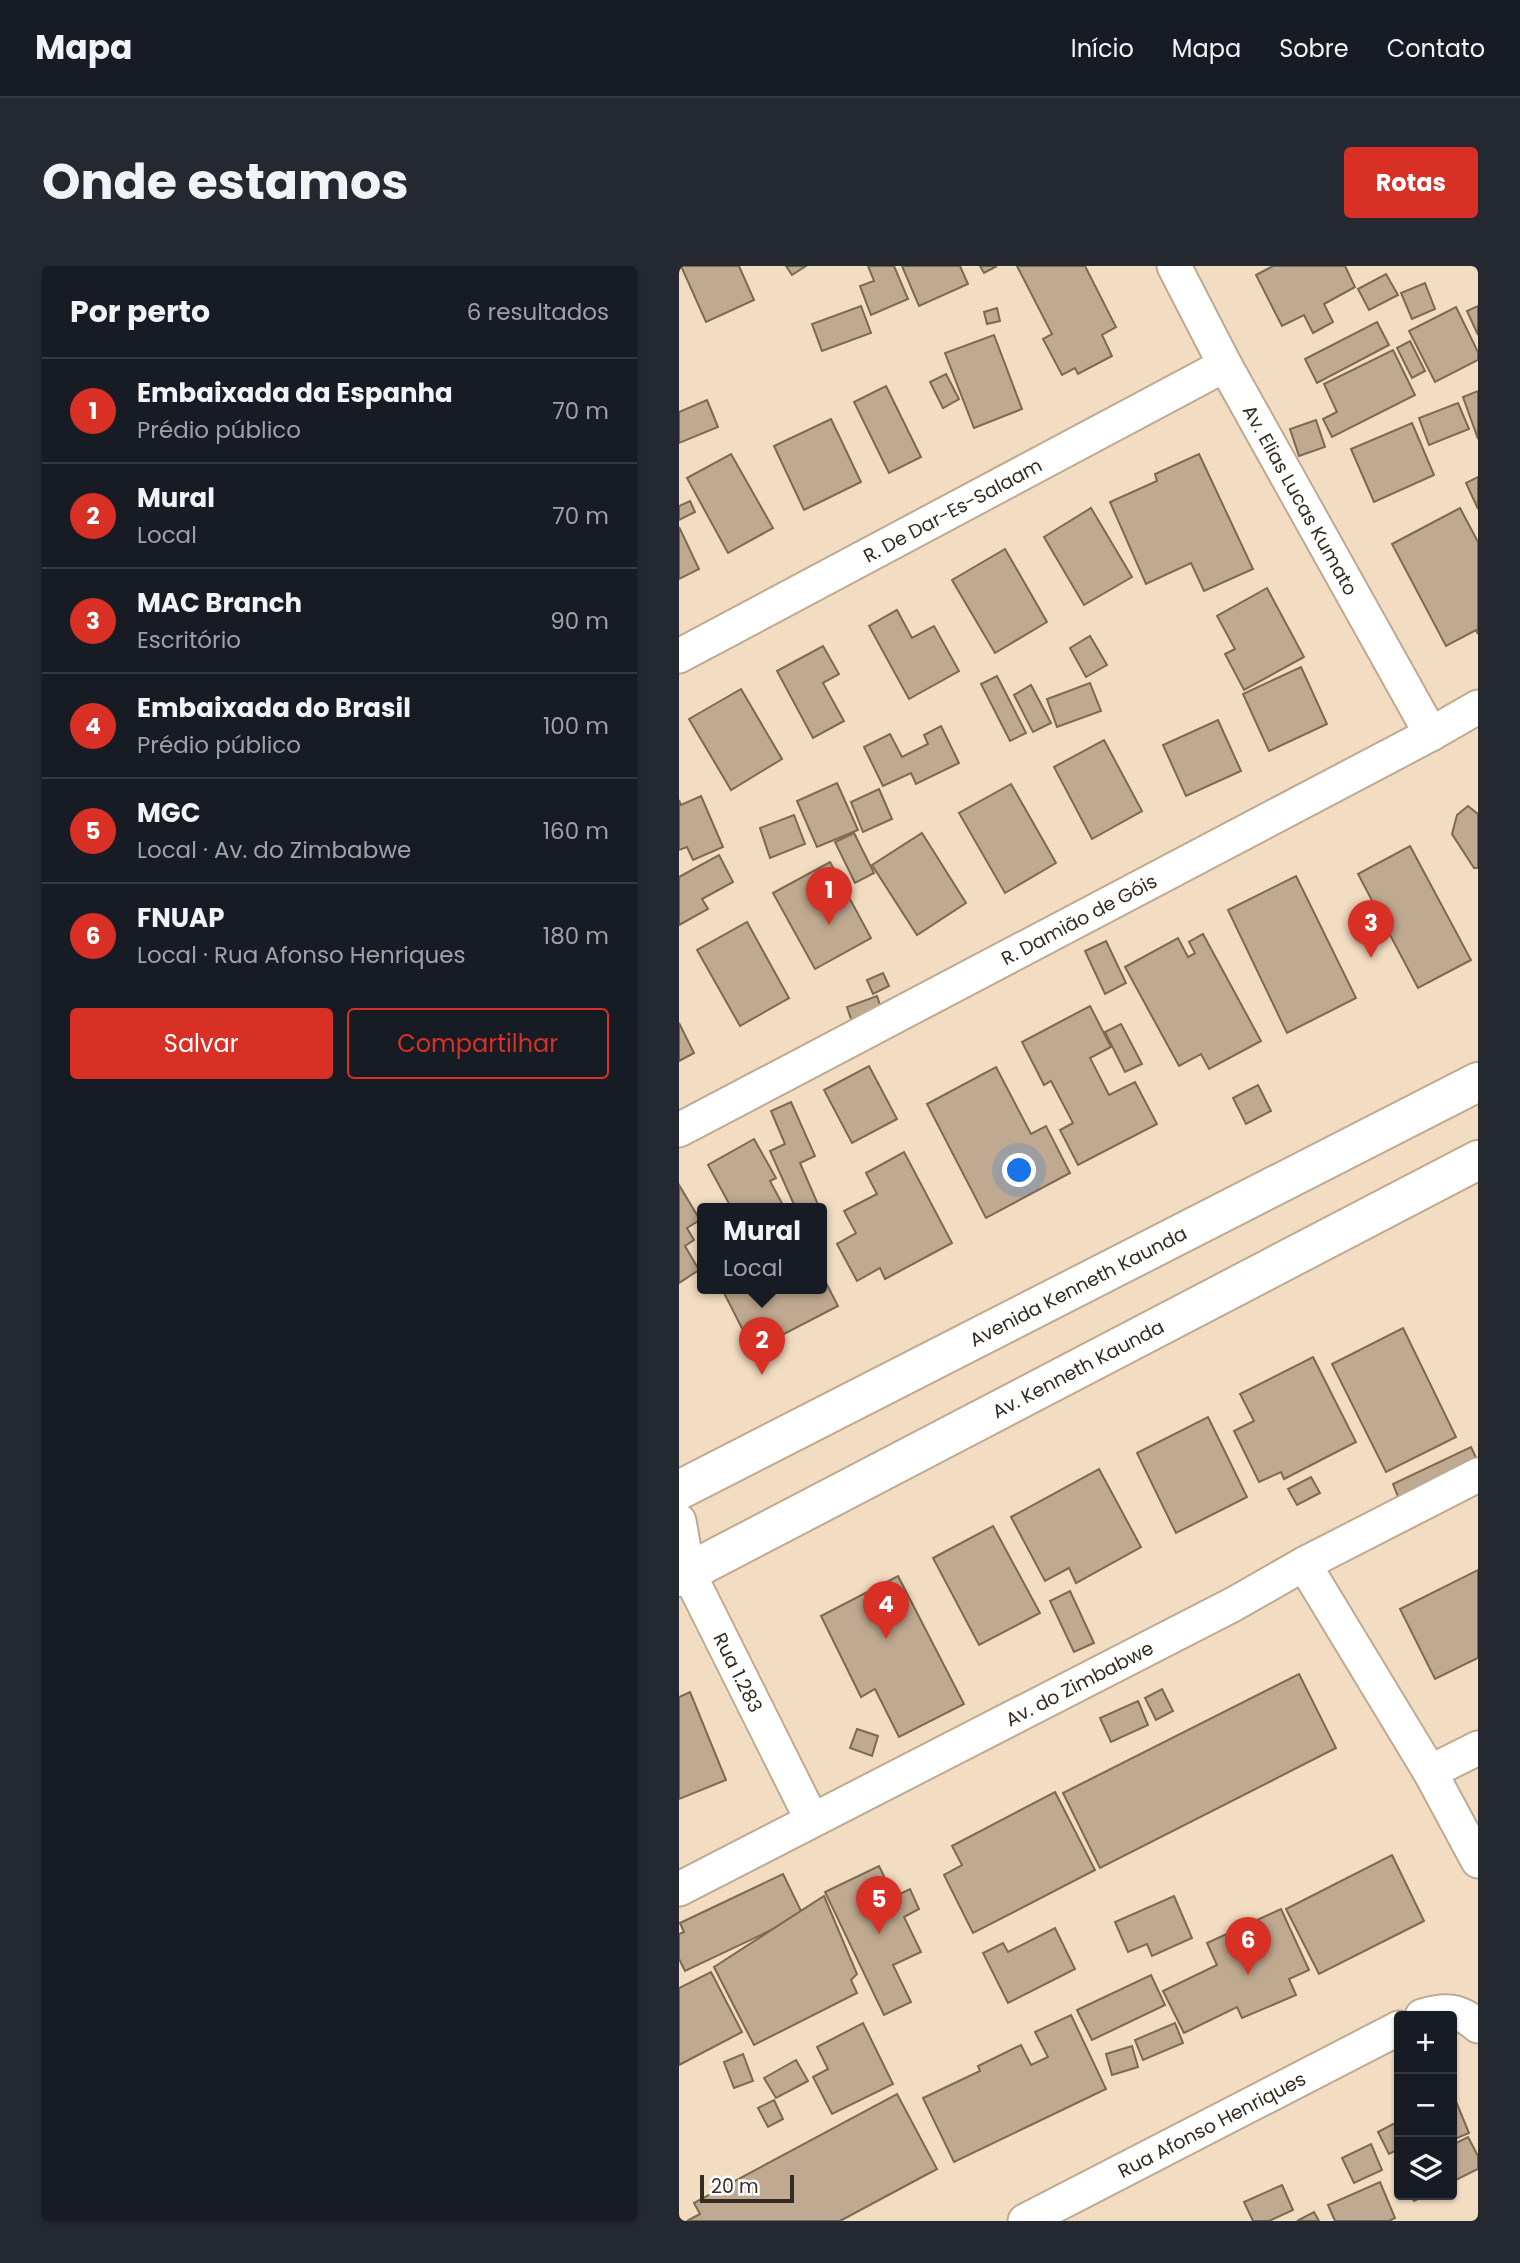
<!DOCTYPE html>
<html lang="pt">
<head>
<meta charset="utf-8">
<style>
	:root { --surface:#171b24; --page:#242831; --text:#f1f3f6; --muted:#9ea1a6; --line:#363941; --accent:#d93025 }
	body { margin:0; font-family:Poppins,sans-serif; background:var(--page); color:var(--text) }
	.controls { position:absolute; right:21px; bottom:21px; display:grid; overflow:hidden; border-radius:7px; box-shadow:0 2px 5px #0004 }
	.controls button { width:63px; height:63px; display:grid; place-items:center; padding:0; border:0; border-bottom:2px solid var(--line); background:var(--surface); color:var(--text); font:35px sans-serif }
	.scale { position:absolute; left:21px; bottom:18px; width:94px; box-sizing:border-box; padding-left:7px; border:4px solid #342c22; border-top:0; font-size:19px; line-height:24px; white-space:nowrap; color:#342c22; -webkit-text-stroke:5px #fff; paint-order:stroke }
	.you { position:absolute; left:341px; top:905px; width:24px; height:24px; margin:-18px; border:5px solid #fff; border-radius:50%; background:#1a73e8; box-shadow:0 0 0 10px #1a73e833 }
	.badge { display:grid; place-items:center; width:46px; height:46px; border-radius:50%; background:var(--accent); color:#fff; font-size:23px; font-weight:700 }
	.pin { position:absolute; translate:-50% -58px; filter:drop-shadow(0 2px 4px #0008) }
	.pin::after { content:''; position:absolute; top:37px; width:24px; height:21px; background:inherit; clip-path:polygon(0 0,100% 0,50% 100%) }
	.popup { position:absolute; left:18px; top:937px; width:130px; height:91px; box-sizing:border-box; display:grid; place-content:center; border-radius:7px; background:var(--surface); filter:drop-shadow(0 2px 5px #0005); font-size:23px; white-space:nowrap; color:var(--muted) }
	.popup b { font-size:26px; color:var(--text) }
	.popup::after { content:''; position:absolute; left:50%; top:100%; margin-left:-14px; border:14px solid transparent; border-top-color:var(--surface) }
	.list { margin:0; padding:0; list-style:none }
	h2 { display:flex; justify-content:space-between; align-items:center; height:91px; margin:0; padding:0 28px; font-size:30px }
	h2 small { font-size:23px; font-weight:400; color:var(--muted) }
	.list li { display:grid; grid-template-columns:46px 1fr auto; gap:21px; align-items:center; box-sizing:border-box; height:105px; padding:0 28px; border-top:2px solid var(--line) }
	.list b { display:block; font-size:26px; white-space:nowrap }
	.list p { margin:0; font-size:23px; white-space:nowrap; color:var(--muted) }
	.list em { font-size:23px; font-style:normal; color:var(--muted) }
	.actions { display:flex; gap:14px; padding:21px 28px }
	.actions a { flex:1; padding:16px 0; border:2px solid var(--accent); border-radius:7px; text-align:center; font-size:24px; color:var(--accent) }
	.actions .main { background:var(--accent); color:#fff }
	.icon { flex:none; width:38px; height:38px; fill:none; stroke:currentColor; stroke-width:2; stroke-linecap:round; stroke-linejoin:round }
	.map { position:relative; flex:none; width:799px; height:1955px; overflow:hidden; border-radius:7px }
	header { display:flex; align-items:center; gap:42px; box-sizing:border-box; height:98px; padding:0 35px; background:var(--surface); border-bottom:2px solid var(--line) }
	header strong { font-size:33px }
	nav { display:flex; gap:38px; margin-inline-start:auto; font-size:24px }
	.intro { display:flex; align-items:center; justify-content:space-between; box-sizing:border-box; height:168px; padding:0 42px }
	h1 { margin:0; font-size:49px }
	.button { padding:18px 32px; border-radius:7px; background:var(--accent); color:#fff; font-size:24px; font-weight:700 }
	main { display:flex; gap:42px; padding:0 42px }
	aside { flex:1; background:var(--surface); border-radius:7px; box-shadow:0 2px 5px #0004 }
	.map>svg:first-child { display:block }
	.building { fill:#bfa990; stroke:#7c6951; stroke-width:2 }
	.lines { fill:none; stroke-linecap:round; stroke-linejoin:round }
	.minor-casing { stroke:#bfa990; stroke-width:37 }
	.primary-casing { stroke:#bfa990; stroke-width:42 }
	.minor { stroke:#fff; stroke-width:33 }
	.primary { stroke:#fff; stroke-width:38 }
	.labels { text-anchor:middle; stroke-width:5; stroke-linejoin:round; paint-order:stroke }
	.street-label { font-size:19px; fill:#342c22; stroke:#fff }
</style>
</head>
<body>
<header>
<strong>Mapa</strong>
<nav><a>Início</a><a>Mapa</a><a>Sobre</a><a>Contato</a></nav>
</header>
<div class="intro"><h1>Onde estamos</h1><a class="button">Rotas</a></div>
<main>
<aside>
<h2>Por perto<small>6 resultados</small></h2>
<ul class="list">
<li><span class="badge">1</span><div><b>Embaixada da Espanha</b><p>Prédio público</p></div><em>70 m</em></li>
<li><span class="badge">2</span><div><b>Mural</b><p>Local</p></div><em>70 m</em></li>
<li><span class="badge">3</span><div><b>MAC Branch</b><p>Escritório</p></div><em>90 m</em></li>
<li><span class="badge">4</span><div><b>Embaixada do Brasil</b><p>Prédio público</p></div><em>100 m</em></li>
<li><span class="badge">5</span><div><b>MGC</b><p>Local · Av. do Zimbabwe</p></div><em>160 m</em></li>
<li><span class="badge">6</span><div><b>FNUAP</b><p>Local · Rua Afonso Henriques</p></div><em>180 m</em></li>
</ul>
<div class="actions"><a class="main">Salvar</a><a>Compartilhar</a></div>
</aside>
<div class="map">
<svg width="799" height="1955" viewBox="0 0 799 1955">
	<rect width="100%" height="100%" fill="#f3ddc2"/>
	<g class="building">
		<polygon points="2,0 60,0 75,34 27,56"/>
		<polygon points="107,0 127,0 113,9"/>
		<polygon points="189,0 215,0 229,33 192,49 181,20 195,15"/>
		<polygon points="223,0 281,0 289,18 240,40"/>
		<polygon points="301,0 318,0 305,7"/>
		<polygon points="338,0 406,0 437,61 423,69 433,90 399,108 396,102 383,109 364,73 373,68"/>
		<polygon points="594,0 666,0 676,21 645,38 654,56 634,67 625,49 603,60 577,9"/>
		<polygon points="707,8 719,29 690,44 679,23"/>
		<polygon points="746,17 756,43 733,53 722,27"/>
		<polygon points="182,40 192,67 143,85 133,58"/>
		<polygon points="799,40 799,69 788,45"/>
		<polygon points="777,41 799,86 799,94 756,116 730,65"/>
		<polygon points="318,42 321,55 308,58 305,46"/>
		<polygon points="698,56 710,79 638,117 626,93"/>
		<polygon points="315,69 343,143 295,162 266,87"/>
		<polygon points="731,75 746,105 733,112 718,82"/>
		<polygon points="714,84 736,129 653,171 644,153 658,146 645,118"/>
		<polygon points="267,108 280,133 264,142 251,116"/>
		<polygon points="207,120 242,191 210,207 175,136"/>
		<polygon points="799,125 799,173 784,131"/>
		<polygon points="28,134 39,161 0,177 0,146"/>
		<polygon points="779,137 790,163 750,179 740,152"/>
		<polygon points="152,153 182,216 125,244 95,180"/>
		<polygon points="637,154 646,181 620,190 611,163"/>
		<polygon points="733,157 755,209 695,236 672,183"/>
		<polygon points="52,188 94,262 49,287 8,212"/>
		<polygon points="520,188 574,303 525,325 512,297 467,318 431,236 478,215 476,208"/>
		<polygon points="799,211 799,243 787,217"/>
		<polygon points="11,235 16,246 0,254 0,240"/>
		<polygon points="412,242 453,311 405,339 365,271"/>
		<polygon points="781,242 799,276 799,368 797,364 767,380 713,278"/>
		<polygon points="0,261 20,303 0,313"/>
		<polygon points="326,283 368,356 316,387 273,314"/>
		<polygon points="588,322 625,391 565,424 546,388 556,383 538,350"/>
		<polygon points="218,344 233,372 255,360 280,405 230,433 190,360"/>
		<polygon points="411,370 428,399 407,411 391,382"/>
		<polygon points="144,380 160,408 144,417 165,455 134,472 98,405"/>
		<polygon points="622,401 648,458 590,485 564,428"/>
		<polygon points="318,410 347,467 331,475 302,418"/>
		<polygon points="411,417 422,445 378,461 368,433"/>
		<polygon points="352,419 372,457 354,466 335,429"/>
		<polygon points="62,423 103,493 52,524 10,453"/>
		<polygon points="539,454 562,505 507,530 484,479"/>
		<polygon points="262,460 280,497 237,518 232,507 204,520 185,481 211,468 223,491 249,478 245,469"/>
		<polygon points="425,474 463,545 413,573 375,501"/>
		<polygon points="158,517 179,564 138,581 118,535"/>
		<polygon points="332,518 377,597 326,627 280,547"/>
		<polygon points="200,523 213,553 184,566 172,536"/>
		<polygon points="22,530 44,581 14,594 8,581 0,584 0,534 2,539"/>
		<polygon points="789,540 799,548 799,602 795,602 773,568 778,549"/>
		<polygon points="115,549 126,578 91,592 81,562"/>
		<polygon points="175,567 195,607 176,617 156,576"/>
		<polygon points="243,567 287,637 238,669 193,599"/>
		<polygon points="731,580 792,694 739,722 679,608"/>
		<polygon points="40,589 54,616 23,633 29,643 0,659 0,611"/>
		<polygon points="151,596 192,672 136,703 94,627"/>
		<polygon points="617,610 677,732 608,767 549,644"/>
		<polygon points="68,656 110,732 61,760 18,684"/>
		<polygon points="524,668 582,775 530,803 522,788 500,800 446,701 499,672 509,691 516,687 510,676"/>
		<polygon points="427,675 447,717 426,728 406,685"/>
		<polygon points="204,707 210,720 194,728 188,714"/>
		<polygon points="198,730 203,745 173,756 168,741"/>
		<polygon points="411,740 432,781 411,792 430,829 456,816 478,858 399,899 381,864 394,857 372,815 365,819 343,776"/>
		<polygon points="0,757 15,787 0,795"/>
		<polygon points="442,758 463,798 446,806 426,766"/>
		<polygon points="190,800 218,853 173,877 145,824"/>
		<polygon points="317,801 352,868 367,860 391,907 307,952 248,838"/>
		<polygon points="579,819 592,845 567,858 554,832"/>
		<polygon points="112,836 136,890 121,897 141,943 117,943 91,885 106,878 92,845"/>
		<polygon points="75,873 97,912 91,915 106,943 53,943 29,899"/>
		<polygon points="225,886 273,977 206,1013 201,1002 178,1015 158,978 177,967 165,945 198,928 187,907"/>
		<polygon points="0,919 21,954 8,962 15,974 6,980 20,1004 0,1017"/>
		<polygon points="142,1007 159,1040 74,1084 44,1025 48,1023 142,1023"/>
		<polygon points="724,1062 777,1171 707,1206 653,1098"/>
		<polygon points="634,1091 677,1176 605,1213 602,1206 580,1216 555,1165 575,1155 561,1128"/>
		<polygon points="529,1151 568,1231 497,1267 458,1187"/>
		<polygon points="792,1181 799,1196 720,1233 714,1218"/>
		<polygon points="420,1203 462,1281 397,1317 390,1302 366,1315 332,1251"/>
		<polygon points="632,1211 641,1227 618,1239 609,1223"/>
		<polygon points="314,1260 361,1347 300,1379 254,1292"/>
		<polygon points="799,1304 799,1392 756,1413 721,1343"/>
		<polygon points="219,1310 285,1438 220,1471 196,1423 182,1431 142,1350"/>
		<polygon points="391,1325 415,1377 395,1386 371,1335"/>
		<polygon points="620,1408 657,1482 421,1602 384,1527"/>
		<polygon points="483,1423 494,1445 477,1454 466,1432"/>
		<polygon points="11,1426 47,1514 0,1533 0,1431"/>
		<polygon points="459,1435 469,1459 432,1476 421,1452"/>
		<polygon points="178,1463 199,1470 193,1490 171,1482"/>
		<polygon points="376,1526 416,1604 294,1667 265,1609 283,1599 273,1580"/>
		<polygon points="713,1589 745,1655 640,1708 607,1643"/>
		<polygon points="200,1600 215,1631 231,1623 240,1643 225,1651 242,1686 214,1699 232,1736 205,1749 146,1626"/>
		<polygon points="104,1608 124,1649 6,1705 0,1693 0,1668 5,1666 1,1657"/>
		<polygon points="145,1630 178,1708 172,1714 178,1727 75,1779 35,1701"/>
		<polygon points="495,1630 513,1672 473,1690 468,1678 449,1686 436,1656"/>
		<polygon points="602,1643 630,1704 610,1713 617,1729 563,1752 558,1741 505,1767 484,1725 538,1699 528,1677"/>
		<polygon points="376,1662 396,1703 329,1737 304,1687 324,1677 329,1686"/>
		<polygon points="32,1706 63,1766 0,1799 0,1722"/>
		<polygon points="472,1709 486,1739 413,1774 398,1744"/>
		<polygon points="392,1749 427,1823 275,1896 244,1832 301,1805 299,1800 342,1779 352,1799 369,1791 356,1766"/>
		<polygon points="184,1757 214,1818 153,1848 134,1811 149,1803 138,1781"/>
		<polygon points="496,1757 504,1777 464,1794 456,1774"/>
		<polygon points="453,1780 459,1801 433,1809 427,1788"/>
		<polygon points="64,1788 74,1815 55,1822 45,1796"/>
		<polygon points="117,1794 129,1815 97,1832 85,1812"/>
		<polygon points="218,1828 258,1903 161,1955 8,1955 21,1948 15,1937"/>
		<polygon points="776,1833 790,1867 773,1874 773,1834"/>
		<polygon points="95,1834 104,1853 89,1861 79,1842"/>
		<polygon points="720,1855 720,1883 710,1888 699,1866"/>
		<polygon points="789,1871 799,1890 799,1903 773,1916 773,1879"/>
		<polygon points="692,1878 703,1904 675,1917 663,1892"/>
		<polygon points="701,1916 716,1952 710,1955 656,1955 649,1939"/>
		<polygon points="603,1919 614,1944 590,1955 574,1955 565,1936"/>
		<polygon points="732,1929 747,1929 735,1935"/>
		<polygon points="635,1946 640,1955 618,1955"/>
	</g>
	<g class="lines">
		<defs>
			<g id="minor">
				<path id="s1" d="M495 0 546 99 752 468"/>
				<path id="s2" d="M0 390 546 99"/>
				<path id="s3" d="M0 864 752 468 799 441"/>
				<path id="s4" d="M0 1255 9 1306 133 1554"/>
				<polyline points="625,1298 751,1506 799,1595"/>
				<polyline points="751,1506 799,1482"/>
				<path id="s5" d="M0 1623 555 1338 625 1298 799 1209"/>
				<path d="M743 1750C766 1743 780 1743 799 1760"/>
				<path id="s6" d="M346 1955 720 1762"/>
			</g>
			<g id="primary">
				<path id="s7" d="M0 1224 799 816"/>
				<path id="s8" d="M0 1311 799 894"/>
			</g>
		</defs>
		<use href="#minor" class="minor-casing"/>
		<use href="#primary" class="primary-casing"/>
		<use href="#minor" class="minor"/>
		<use href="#primary" class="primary"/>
	</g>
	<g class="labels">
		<g class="street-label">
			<text dy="7" stroke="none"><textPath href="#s1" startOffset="266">Av. Elias Lucas Kumato</textPath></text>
			<text dy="7" stroke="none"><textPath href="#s2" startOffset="310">R. De Dar-Es-Salaam</textPath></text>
			<text dy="7" stroke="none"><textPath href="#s3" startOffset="452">R. Damião de Góis</textPath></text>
			<text dy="7" stroke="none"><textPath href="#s7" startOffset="448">Avenida Kenneth Kaunda</textPath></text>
			<text dy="7" stroke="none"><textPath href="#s8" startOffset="450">Av. Kenneth Kaunda</textPath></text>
			<text dy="7" stroke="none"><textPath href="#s4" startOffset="164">Rua 1.283</textPath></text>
			<text dy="7" stroke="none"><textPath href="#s5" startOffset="450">Av. do Zimbabwe</textPath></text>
			<text dy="7" stroke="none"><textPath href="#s6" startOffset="210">Rua Afonso Henriques</textPath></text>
		</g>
	</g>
</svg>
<div class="controls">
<button>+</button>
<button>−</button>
<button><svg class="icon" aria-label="layers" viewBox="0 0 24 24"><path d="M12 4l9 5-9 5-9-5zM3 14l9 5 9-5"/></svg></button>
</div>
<div class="scale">20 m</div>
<div class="you"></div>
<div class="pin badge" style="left:150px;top:659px">1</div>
<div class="pin badge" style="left:83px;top:1109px">2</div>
<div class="popup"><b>Mural</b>Local</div>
<div class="pin badge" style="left:692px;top:692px">3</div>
<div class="pin badge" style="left:207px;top:1373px">4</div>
<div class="pin badge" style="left:200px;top:1668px">5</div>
<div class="pin badge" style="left:569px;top:1709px">6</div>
</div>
</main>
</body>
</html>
